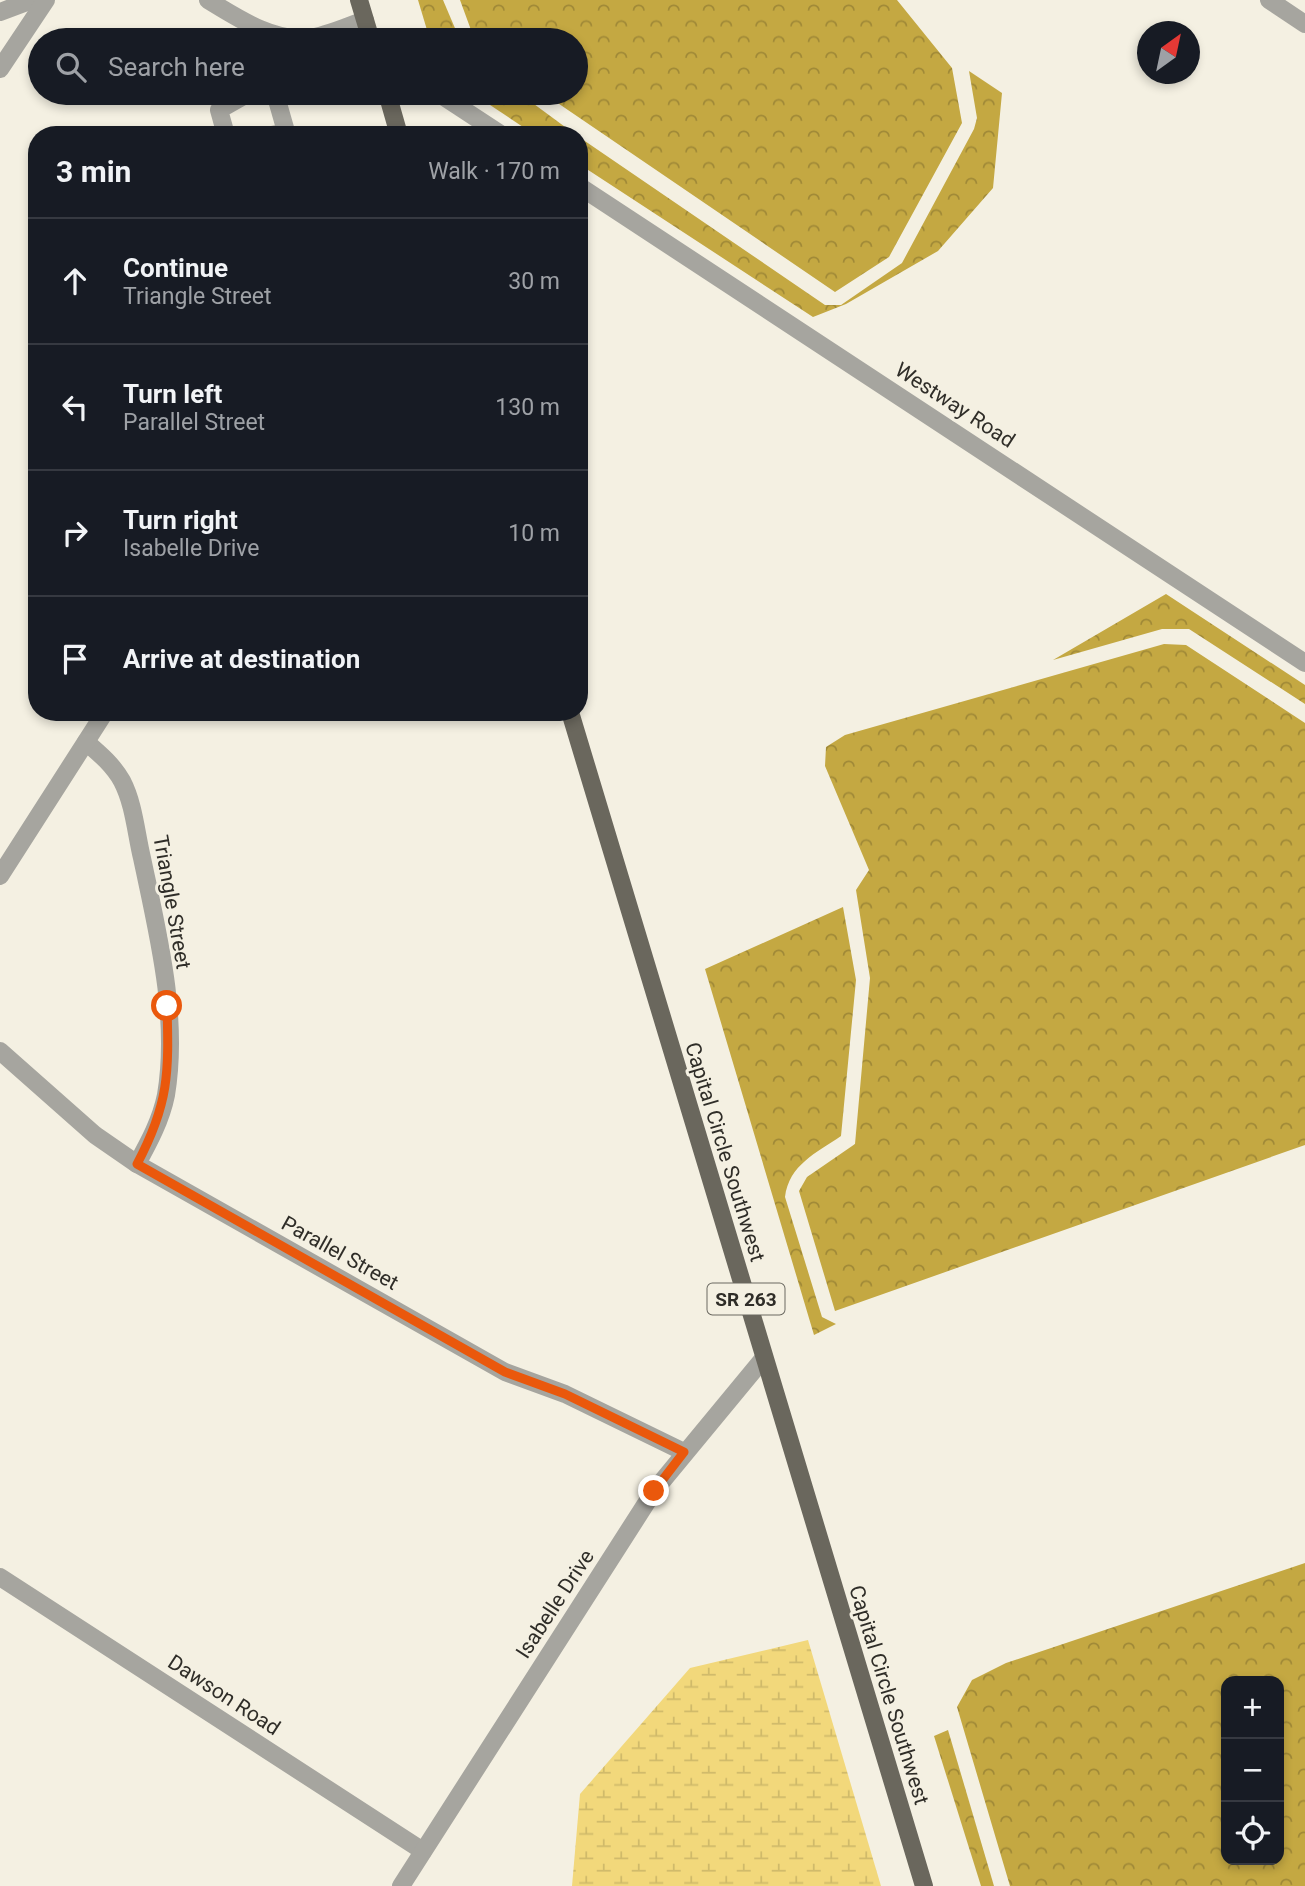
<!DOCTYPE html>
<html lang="en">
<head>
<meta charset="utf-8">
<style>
	:root { --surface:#171b24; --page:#20242c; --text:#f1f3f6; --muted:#9ea1a6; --line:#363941 }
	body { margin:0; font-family:Roboto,sans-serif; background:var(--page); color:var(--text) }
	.controls { position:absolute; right:21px; bottom:21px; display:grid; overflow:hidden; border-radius:14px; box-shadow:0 4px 10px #0003 }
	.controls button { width:63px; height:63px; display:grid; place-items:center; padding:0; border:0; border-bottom:2px solid var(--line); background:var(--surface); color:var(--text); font:35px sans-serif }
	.compass { position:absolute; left:1137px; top:21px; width:63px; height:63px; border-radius:50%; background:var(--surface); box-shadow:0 4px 10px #0003; rotate:33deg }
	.stop { position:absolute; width:21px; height:21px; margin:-16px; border:5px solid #ea580c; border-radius:50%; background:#fff }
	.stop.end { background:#ea580c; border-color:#fff; box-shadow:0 2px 7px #0008 }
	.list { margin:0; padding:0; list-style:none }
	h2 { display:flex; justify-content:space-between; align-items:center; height:91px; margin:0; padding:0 28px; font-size:30px }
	h2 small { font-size:23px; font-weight:400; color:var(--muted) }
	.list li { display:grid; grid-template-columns:46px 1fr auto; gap:21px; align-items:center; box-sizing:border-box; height:126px; padding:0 28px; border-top:2px solid var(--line) }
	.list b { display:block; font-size:26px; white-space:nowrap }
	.list p { margin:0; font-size:23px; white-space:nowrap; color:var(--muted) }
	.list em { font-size:23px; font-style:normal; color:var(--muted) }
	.icon { flex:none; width:38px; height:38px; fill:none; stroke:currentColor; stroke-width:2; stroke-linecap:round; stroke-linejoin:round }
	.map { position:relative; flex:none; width:1305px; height:1886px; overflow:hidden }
	.search { position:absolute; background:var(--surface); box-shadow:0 4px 10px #0003; left:28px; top:28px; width:560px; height:77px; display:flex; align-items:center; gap:18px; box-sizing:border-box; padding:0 24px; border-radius:38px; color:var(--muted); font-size:26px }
	.panel { position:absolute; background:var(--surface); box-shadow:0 4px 10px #0003; left:28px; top:126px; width:560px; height:595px; border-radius:28px }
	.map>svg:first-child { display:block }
	.forest { fill:url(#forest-crowns); fill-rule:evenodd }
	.wetland { fill:url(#wetland-marsh) }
	.building { fill:#c8c4b7 }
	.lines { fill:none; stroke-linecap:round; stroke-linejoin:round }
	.service { stroke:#a6a59f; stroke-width:18 }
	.minor { stroke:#a6a59f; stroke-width:18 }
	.primary { stroke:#6a675d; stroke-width:18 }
	.route { stroke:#ea580c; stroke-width:9 }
	.labels { text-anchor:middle; stroke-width:6; stroke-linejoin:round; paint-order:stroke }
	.shield { fill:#f4f0e2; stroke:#6a6860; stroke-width:2 }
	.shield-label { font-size:19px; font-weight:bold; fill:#2f2d28 }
	.street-label { font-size:21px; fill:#2f2d28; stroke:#f4f0e2 }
</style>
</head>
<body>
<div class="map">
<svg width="1305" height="1886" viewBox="0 0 1305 1886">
	<defs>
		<pattern id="forest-crowns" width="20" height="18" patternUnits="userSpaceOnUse" patternTransform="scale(1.75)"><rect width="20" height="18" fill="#c4a842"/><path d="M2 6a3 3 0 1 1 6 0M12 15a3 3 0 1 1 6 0" fill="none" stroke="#a08937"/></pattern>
		<pattern id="wetland-marsh" width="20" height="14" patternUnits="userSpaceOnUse" patternTransform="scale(1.75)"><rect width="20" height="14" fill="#f2d87b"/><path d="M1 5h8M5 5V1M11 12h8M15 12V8" fill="none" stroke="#d0ba6a"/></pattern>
	</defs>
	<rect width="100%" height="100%" fill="#f4f0e2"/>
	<g class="forest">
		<polygon points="418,0 443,0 460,40 430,40"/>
		<polygon points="460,0 897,0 952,68 962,123 889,257 835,292 543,93 576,93 576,40 483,40 471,30"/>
		<polygon points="969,71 1002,93 993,188 938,251 846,304 813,317 579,164 579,137 825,305 841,305 902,263 974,129 977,118"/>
		<polygon points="472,93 519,93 576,135 535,135"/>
		<polygon points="1166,594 1305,685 1305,704 1189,629 1162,629 1053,660"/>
		<polygon points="1164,644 1186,645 1305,723 1305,1145 835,1311 799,1191 807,1177 855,1144 870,978 856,890 869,870 825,766 826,747 845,735"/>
		<path d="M843 907 856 980 841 1136C816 1153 789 1165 785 1197L822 1317 836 1324 814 1335 705 969Z"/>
		<path d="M1305 1563V1886H1010L957 1707 972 1680 1006 1663ZM1226 1681H1279V1860H1226Z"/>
		<polygon points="948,1730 994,1886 981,1886 934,1736"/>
	</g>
	<polygon class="wetland" points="808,1640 881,1886 572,1886 580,1794 690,1668"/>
	<polygon class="building" points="278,124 281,135 244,135 243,134"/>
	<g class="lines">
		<g class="service">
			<polyline points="275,93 287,135"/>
			<polyline points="226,135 219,110 249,93"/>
		</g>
		<g class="minor">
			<path d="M208 0C236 17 273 42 308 38 327 36 347 26 365 20"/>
			<polyline points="1269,0 1305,24"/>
			<polyline points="0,12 32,0"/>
			<polyline points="0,69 46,0"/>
			<polyline points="438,93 502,135"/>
			<polyline points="579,186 1305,663"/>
			<path d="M86 742C100 754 113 765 122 781 134 804 136 833 142 858 158 934 179 1017 166 1095 161 1120 149 1142 137 1164"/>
			<polyline points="0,876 105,712"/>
			<polyline points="0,1051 95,1135 137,1164 505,1372 565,1394 684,1452"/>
			<polyline points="0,1577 423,1851"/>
			<polyline points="401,1886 654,1491 763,1359"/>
		</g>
		<g class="primary">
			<polyline points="359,0 371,40"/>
			<polyline points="387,93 399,135"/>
			<polyline points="570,712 924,1886"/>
		</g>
	</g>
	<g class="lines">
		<path class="route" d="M167 1006C169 1073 169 1104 137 1164L505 1372 565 1394 684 1452 654 1491"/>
	</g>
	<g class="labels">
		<rect class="shield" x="707.5" y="1283.5" width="77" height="31" rx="5"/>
		<g class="shield-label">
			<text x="746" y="1306">SR 263</text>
		</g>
		<g class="street-label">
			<text transform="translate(955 405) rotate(33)" y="7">Westway Road</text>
			<text transform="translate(172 902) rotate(80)" y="7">Triangle Street</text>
			<text transform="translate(725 1152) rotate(73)" y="7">Capital Circle Southwest</text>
			<text transform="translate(340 1253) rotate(29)" y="7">Parallel Street</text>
			<text transform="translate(555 1604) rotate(-57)" y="7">Isabelle Drive</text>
			<text transform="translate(224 1695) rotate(33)" y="7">Dawson Road</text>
			<text transform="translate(889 1695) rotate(73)" y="7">Capital Circle Southwest</text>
		</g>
	</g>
</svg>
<div class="controls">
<button>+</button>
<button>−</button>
<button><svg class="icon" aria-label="locate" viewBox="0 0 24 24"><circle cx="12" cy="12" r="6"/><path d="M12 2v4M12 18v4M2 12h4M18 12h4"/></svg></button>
</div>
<svg class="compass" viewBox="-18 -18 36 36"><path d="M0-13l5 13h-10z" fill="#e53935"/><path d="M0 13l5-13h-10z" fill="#9ea1a6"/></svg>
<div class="stop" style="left:167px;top:1006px"></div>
<div class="stop end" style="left:654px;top:1491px"></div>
<div class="search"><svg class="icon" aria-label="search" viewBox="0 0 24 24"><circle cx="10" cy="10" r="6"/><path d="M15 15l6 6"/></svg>Search here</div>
<section class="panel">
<h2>3 min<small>Walk · 170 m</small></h2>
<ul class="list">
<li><svg class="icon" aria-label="ahead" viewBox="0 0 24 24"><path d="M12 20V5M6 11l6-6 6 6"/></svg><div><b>Continue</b><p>Triangle Street</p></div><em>30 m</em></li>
<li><svg class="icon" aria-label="left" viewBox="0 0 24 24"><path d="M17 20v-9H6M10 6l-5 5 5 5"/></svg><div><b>Turn left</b><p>Parallel Street</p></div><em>130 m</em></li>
<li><svg class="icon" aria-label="right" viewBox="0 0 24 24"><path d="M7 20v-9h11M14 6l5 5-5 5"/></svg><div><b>Turn right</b><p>Isabelle Drive</p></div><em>10 m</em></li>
<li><svg class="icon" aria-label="arrive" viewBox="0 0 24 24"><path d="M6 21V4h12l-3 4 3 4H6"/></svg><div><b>Arrive at destination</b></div></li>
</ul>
</section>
</div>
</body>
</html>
